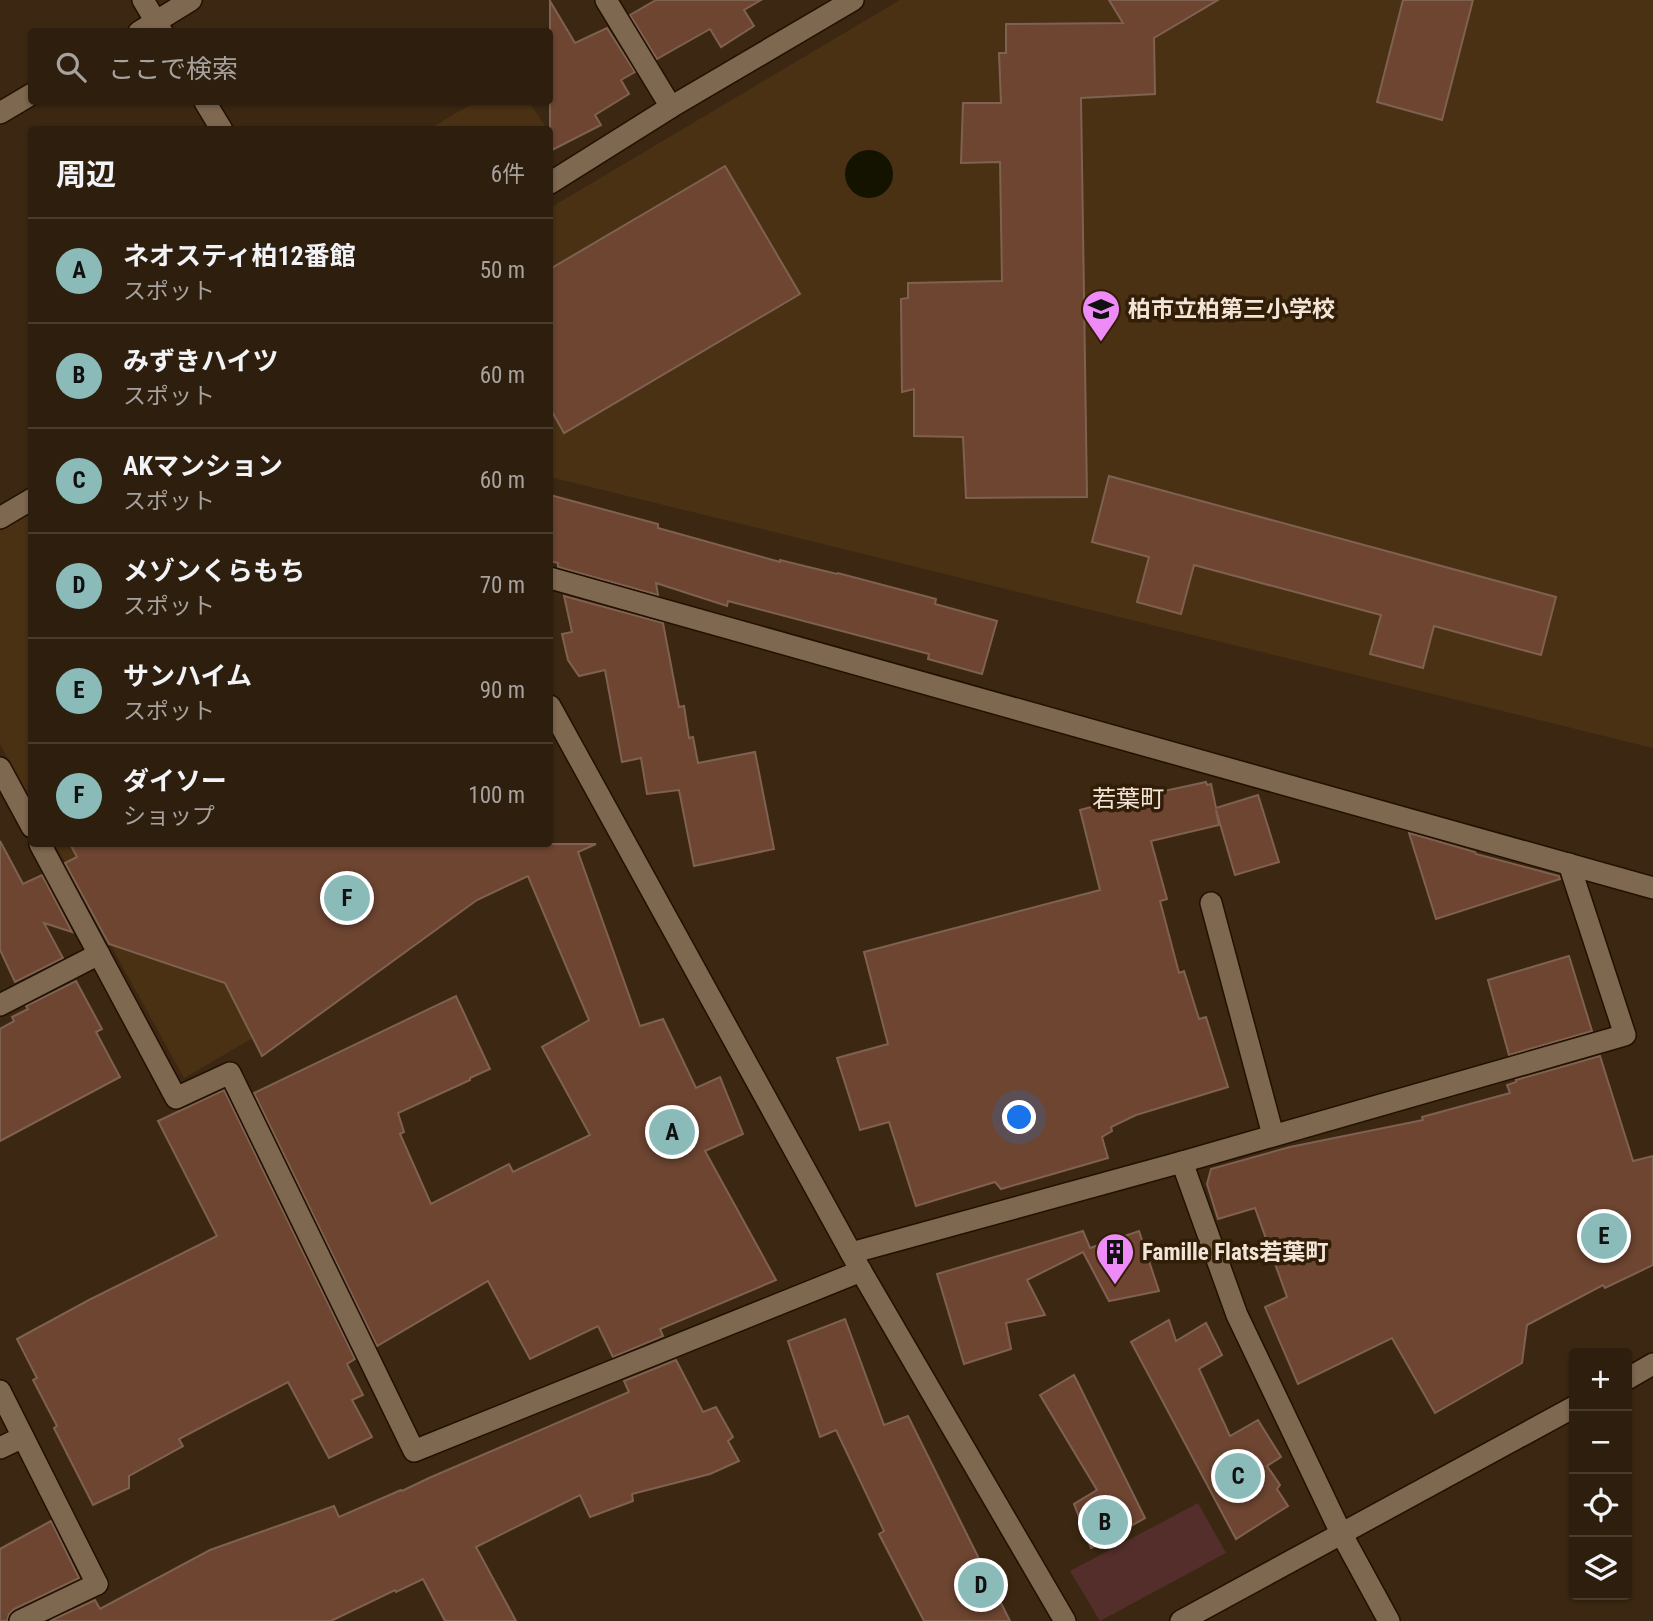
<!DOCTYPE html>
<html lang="ja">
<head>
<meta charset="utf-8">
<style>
	:root { --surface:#2d1e0e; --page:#392b1c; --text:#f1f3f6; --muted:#a7a29e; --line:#483c2e; --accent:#8bbbb9 }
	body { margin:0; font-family:"Roboto Condensed","Noto Sans JP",sans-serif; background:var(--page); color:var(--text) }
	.controls { position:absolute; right:21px; bottom:21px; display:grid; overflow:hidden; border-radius:7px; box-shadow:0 2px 5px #0004 }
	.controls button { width:63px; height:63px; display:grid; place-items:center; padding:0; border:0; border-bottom:2px solid var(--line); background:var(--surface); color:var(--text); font:35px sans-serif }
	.you { position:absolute; left:1020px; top:1118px; width:24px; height:24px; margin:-18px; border:5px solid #fff; border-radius:50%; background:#1a73e8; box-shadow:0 0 0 10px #1a73e833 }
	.badge { display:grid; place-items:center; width:46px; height:46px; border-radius:50%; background:var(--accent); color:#111; font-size:23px; font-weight:700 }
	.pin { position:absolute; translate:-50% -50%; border:4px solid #fff; box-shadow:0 2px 7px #0006 }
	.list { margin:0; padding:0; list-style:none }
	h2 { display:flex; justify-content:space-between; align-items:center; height:91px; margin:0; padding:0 28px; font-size:30px }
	h2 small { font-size:23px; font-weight:400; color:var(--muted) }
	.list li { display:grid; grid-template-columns:46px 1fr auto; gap:21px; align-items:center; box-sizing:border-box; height:105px; padding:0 28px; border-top:2px solid var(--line) }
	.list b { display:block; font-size:26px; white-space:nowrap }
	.list p { margin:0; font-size:23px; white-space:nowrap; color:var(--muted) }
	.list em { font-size:23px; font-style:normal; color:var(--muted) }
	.icon { flex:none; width:38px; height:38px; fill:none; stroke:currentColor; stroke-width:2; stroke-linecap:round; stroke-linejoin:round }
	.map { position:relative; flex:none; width:1653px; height:1621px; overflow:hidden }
	.search { position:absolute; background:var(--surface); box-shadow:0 2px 5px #0004; left:28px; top:28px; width:525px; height:77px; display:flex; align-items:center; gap:18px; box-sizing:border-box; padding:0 24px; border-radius:7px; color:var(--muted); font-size:26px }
	.panel { position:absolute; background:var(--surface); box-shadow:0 2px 5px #0004; left:28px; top:126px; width:525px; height:721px; border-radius:7px }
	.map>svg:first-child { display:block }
	.built { fill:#4a3114 }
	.green { fill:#542e2b }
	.water { fill:#131300 }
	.building { fill:#6d4531; stroke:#7f6152; stroke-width:2 }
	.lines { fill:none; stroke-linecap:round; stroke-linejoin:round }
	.service-casing { stroke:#221000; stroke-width:24 }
	.minor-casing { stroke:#221000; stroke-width:24 }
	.tertiary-casing { stroke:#221000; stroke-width:24 }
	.service { stroke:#7f6850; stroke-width:21 }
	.minor { stroke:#7f6850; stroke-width:21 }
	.tertiary { stroke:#7f6850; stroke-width:21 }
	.labels { text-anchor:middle; stroke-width:7; stroke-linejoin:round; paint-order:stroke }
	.poi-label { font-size:23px; font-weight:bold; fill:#f2e5d8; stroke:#321e07; text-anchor:start }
	.neighbourhood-label { font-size:24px; fill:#f2e5d8; stroke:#321e07 }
</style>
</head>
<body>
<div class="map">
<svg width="1653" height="1621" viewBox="0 0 1653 1621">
	<rect width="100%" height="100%" fill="#3c2812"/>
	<g class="built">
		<polygon points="900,0 1653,0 1653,748 550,477 550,208"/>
		<polygon points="475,102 529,102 547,129 429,129"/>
		<polygon points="31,513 31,801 0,744 0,530"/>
		<polygon points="55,844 426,844 458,914 376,973 253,1038 184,1078"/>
	</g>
	<polygon class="green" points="1198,1503 1226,1553 1100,1621 1070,1571"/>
	<circle class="water" cx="869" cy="174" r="24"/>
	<g class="building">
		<polygon points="656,0 761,0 744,10 754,26 721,47 710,29 657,59 630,15"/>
		<polygon points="1109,0 1218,0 1154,38 1155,94 1081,98 1087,497 966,498 963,437 914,436 914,389 902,392 901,299 908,298 908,283 1002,281 1000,162 961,163 963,103 1001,103 999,53 1006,53 1006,24 1123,23"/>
		<polygon points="1403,0 1473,0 1442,120 1377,102"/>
		<polygon points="550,1 575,43 607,28 635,72 621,80 629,94 595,115 601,125 550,151"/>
		<polygon points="725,166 800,294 564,433 550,408 550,269"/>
		<polygon points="1109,476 1556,597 1541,655 1434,626 1423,668 1370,654 1381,615 1194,565 1181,614 1137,602 1149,557 1092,542"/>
		<polygon points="550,495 658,524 658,528 780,562 780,560 837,574 838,573 936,599 935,604 997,621 982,674 928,659 929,654 728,601 727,606 656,583 658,595 558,567 558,563 550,561"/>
		<polygon points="564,596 663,623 679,707 684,706 689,738 693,737 698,763 755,752 774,849 694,866 679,790 647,794 641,758 622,762 605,670 579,676 568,660 562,634 572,632"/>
		<polygon points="1206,782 1207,785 1211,784 1216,808 1258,795 1279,862 1235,875 1216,810 1219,825 1151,841 1167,899 1160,901 1179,973 1184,971 1199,1019 1206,1017 1228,1087 1136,1115 1111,1127 1112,1131 1102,1137 1108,1158 1001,1189 995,1182 916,1206 889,1122 860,1130 837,1058 888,1044 864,952 1100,890 1080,810 1132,796 1132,798"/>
		<polygon points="1409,833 1475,852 1476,854 1559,876 1560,879 1436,919"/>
		<polygon points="0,841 23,884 42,875 72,932 44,923 63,958 15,982 0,950"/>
		<polygon points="70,844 596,844 578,852 640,1026 663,1019 696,1088 720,1077 743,1134 705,1151 776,1280 660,1329 663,1336 613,1357 598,1326 530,1359 488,1281 377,1346 254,1093 456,996 490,1069 470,1078 470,1080 398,1113 404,1132 400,1134 431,1204 509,1164 513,1172 590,1135 542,1047 589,1020 528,876 477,900 262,1056 225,983 109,944 65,863 77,857"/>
		<polygon points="1569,956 1592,1031 1509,1055 1488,980"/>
		<polygon points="76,981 102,1029 96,1032 120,1077 0,1141 0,1029 14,1021 12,1017 28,1009 26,1006"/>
		<polygon points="1600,1056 1633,1161 1653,1156 1653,1265 1605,1288 1603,1285 1527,1325 1522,1363 1435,1413 1392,1338 1298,1384 1265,1307 1287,1297 1255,1208 1218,1219 1207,1184 1211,1169 1290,1147 1423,1120 1422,1117 1510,1093 1507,1085 1516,1082 1516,1080"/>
		<polygon points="224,1090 355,1359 347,1364 363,1395 352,1400 372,1437 329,1458 288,1382 179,1439 183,1446 129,1476 129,1488 93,1505 54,1428 57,1426 33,1380 37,1378 17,1339 89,1300 217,1236 158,1121"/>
		<polygon points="1083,1231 1090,1248 1139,1231 1159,1291 1109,1301 1083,1252 1027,1280 1045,1315 1006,1323 1011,1349 964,1364 937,1274"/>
		<polygon points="845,1319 884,1425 908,1416 1010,1621 924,1621 879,1534 884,1531 836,1430 820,1437 788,1341"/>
		<polygon points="1169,1320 1176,1341 1206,1323 1222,1355 1199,1369 1230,1436 1258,1420 1281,1457 1267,1466 1280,1485 1277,1489 1288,1506 1236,1539 1131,1342"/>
		<polygon points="676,1360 703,1412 716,1407 733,1437 728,1441 739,1461 710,1474 632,1494 633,1501 590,1517 580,1495 476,1547 516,1621 445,1621 423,1579 396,1592 395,1590 331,1621 50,1621 95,1600 100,1609 210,1550 334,1506 339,1517 401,1490 402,1491 429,1478 629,1392 624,1381"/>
		<polygon points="1074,1375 1145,1518 1091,1548 1074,1504 1097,1490 1040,1395"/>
		<polygon points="51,1521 79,1578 14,1609 9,1614 7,1621 0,1621 0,1549"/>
	</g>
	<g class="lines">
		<defs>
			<g id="service">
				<polyline points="0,768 32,827"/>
				<polyline points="40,844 176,1098 230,1073 414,1451 861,1271"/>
				<polyline points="1211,903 1273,1135"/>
				<polyline points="20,1621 97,1584"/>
			</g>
			<g id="minor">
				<polyline points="606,0 671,107"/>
				<polyline points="139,32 191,0"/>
				<polyline points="0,113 32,94"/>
				<polyline points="550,183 671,107 853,0"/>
				<polyline points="0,518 32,499"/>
				<polyline points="550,578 1653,888"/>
				<polyline points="0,1005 99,954"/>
				<polyline points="1182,1162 1237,1315 1341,1533 1389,1621"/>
				<polyline points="851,1253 1182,1162 1625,1035 1569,864"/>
				<polyline points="0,1391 97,1584"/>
				<polyline points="0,1448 23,1437"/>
			</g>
			<g id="tertiary">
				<polyline points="143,0 162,32"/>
				<polyline points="205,102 222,130"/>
				<polyline points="550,706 861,1271 1065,1621"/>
				<polyline points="1627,1379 1653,1364"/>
				<polyline points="1181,1621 1574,1407"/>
			</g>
		</defs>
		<use href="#service" class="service-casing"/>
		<use href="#minor" class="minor-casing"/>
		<use href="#tertiary" class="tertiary-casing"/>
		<use href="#service" class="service"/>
		<use href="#minor" class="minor"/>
		<use href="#tertiary" class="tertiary"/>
	</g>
	<defs>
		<symbol id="school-pin" viewBox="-11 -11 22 30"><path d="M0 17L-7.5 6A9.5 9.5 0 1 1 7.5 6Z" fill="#ef8bf7" stroke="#321e07"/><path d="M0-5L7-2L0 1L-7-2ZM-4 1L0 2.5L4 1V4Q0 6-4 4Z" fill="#111"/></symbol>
		<symbol id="building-pin" viewBox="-11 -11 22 30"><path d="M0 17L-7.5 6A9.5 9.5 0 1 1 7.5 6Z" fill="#ef8bf7" stroke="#321e07"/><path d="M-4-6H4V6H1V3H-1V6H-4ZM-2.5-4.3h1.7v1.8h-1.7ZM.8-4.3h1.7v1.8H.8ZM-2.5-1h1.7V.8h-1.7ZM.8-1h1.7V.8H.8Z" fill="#111"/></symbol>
	</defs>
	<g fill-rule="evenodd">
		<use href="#school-pin" x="1079" y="287" width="44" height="60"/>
		<use href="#building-pin" x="1093" y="1230" width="44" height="60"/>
	</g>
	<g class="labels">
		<g class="poi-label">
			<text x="1128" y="317">柏市立柏第三小学校</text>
			<text x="1142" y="1260">Famille Flats若葉町</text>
		</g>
		<g class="neighbourhood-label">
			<text x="1128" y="807">若葉町</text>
		</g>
	</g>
</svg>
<div class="controls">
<button>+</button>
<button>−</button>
<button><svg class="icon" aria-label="locate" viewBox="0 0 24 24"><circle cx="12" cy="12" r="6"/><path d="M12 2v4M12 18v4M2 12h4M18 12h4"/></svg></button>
<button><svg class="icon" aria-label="layers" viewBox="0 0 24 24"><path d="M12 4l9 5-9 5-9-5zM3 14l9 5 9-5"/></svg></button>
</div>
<div class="you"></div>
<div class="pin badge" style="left:672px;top:1132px">A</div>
<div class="pin badge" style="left:1105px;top:1522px">B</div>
<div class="pin badge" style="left:1238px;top:1476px">C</div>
<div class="pin badge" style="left:981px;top:1585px">D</div>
<div class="pin badge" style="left:1604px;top:1236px">E</div>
<div class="pin badge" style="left:347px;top:898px">F</div>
<div class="search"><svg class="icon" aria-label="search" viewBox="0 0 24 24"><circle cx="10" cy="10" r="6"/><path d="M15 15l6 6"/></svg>ここで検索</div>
<section class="panel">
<h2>周辺<small>6件</small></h2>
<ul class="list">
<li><span class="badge">A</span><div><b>ネオスティ柏12番館</b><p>スポット</p></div><em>50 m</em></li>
<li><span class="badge">B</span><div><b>みずきハイツ</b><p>スポット</p></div><em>60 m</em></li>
<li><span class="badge">C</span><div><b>AKマンション</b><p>スポット</p></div><em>60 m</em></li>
<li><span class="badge">D</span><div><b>メゾンくらもち</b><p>スポット</p></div><em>70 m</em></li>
<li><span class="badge">E</span><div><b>サンハイム</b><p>スポット</p></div><em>90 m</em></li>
<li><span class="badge">F</span><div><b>ダイソー</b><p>ショップ</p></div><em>100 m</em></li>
</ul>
</section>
</div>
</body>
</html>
